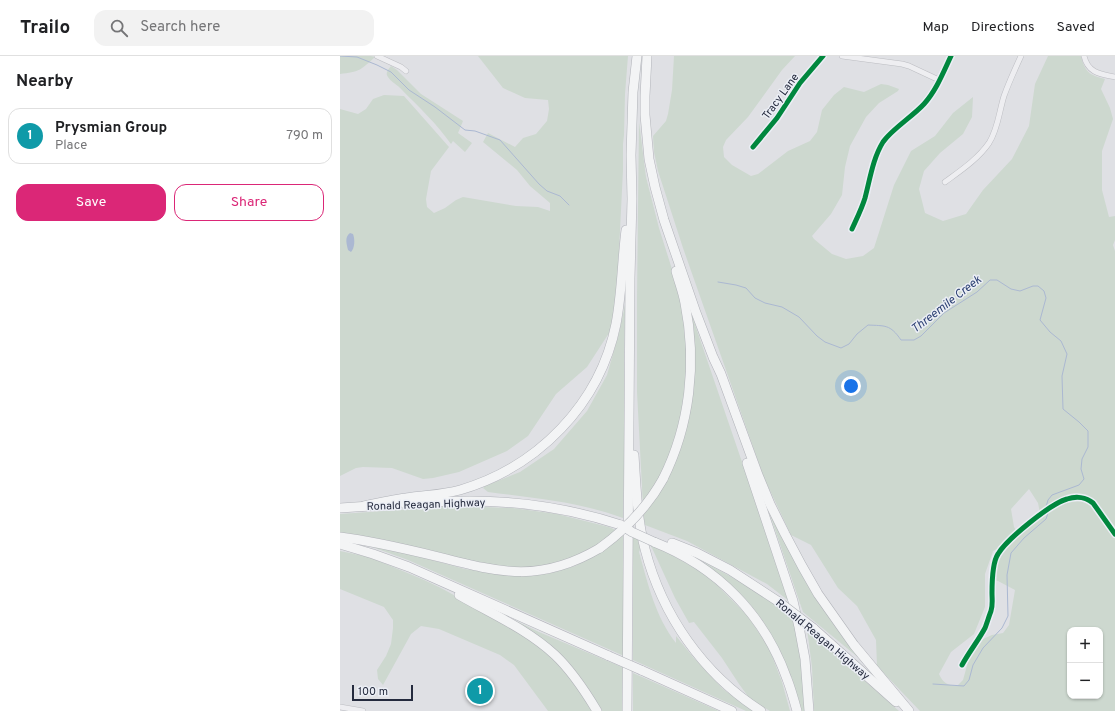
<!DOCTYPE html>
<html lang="en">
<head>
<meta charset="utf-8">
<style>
	:root { --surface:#fff; --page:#f2f2f2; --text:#202124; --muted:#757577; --line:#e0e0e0; --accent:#db2777 }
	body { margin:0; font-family:Overpass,sans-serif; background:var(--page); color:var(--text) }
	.controls { position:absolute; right:12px; bottom:12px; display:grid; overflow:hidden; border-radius:8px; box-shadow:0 1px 3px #0004 }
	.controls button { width:36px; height:36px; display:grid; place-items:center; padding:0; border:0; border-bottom:1px solid var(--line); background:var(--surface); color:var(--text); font:20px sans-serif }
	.scale { position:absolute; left:12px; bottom:10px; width:61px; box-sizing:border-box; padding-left:4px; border:2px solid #252b3e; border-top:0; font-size:11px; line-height:14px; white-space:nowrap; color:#252b3e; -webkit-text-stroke:3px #ebeef5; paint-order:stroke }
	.you { position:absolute; left:511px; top:330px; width:14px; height:14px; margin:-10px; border:3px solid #fff; border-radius:50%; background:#1a73e8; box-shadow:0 0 0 6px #1a73e833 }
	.badge { display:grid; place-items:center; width:26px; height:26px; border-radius:50%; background:var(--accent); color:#fff; font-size:13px; font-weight:700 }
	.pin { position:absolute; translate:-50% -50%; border:2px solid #fff; box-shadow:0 1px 4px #0006 }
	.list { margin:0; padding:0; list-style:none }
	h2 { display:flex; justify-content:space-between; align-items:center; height:52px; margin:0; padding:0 16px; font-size:17px }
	h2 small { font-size:13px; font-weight:400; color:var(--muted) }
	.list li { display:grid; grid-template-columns:26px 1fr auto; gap:12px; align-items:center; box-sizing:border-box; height:56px; margin:0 8px 8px; padding:0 8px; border:1px solid var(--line); border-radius:12px }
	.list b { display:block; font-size:15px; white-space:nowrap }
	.list p { margin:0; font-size:13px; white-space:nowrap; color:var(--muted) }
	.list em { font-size:13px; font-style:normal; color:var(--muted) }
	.actions { display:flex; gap:8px; padding:12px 16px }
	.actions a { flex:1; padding:9px 0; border:1px solid var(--accent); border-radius:12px; text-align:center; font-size:14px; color:var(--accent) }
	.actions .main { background:var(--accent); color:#fff }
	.icon { flex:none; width:22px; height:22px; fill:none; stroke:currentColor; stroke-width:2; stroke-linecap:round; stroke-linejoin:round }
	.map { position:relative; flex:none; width:775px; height:655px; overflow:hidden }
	header { display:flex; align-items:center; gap:24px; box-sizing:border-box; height:56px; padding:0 20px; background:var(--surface); border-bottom:1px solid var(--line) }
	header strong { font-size:19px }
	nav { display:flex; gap:22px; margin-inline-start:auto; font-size:14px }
	.search { width:280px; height:36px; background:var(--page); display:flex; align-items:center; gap:10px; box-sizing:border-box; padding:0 14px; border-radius:12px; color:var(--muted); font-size:15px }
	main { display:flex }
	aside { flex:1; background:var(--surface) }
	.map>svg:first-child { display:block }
	.green { fill:#cdd8cf; fill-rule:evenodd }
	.water { fill:#abb8d2 }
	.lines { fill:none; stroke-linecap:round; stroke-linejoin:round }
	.stream { stroke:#abb8d2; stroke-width:1 }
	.minor-casing { stroke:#bcbdc2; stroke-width:6 }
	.motorway-casing { stroke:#b1b3b9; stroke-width:10 }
	.minor { stroke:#eeeef1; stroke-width:5 }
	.motorway { stroke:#f3f4f5; stroke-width:9 }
	.motorway-bridge-casing { stroke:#b1b3b9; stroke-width:10; stroke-linecap:butt }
	.motorway-bridge { stroke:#f3f4f5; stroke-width:9 }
	.cycleway-casing { stroke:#ebeef5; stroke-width:8 }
	.cycleway { stroke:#00873e; stroke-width:5 }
	.labels { text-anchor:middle; stroke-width:3; stroke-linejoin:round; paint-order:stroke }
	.street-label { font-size:11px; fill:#252b3e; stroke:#ebeef5 }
	.water-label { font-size:12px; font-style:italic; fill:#2e4274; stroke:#ebeef5 }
</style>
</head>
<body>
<header>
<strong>Trailo</strong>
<div class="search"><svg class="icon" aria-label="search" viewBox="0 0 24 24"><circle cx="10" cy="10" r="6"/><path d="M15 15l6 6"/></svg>Search here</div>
<nav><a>Map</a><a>Directions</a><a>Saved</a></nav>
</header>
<main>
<aside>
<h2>Nearby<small></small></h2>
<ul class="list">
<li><span class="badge" style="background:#0f9aa8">1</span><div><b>Prysmian Group</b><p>Place</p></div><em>790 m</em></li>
</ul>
<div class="actions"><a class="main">Save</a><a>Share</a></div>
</aside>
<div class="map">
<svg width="775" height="655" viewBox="0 0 775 655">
	<rect width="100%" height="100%" fill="#dfe0e4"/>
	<g class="green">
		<path d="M0 0H31L35 1C21 14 19 16 0 18Z"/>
		<polygon points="138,0 288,0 285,38 284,79 283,88 283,114 277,235 271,274 247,311 216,338 188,380 167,395 119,416 93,422 83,423 52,412 23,411 16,412 0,420 0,53 18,58 26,53 33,43 44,39 64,40 109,91 91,115 86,143 87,151 94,157 105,152 116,144 123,141 176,150 198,151 210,155 210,147 190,130 177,114 143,86 148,77 175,91 183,82 196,78 207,65 209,53 208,44 185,42 163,32"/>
		<path d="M334 0H455L442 14 408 61 386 84 383 91 384 101 392 109 411 120 418 118 448 95 470 85 477 76 482 54 494 39 504 31 524 36 541 28 548 29 559 33 558 35 539 47 526 61 510 90 505 111 502 139 491 158 472 180 474 183 492 198 506 203 523 200 534 192 554 129 571 95 595 80 613 57 633 41 632 61 623 78 600 97 584 115 579 133 585 157 603 165 626 158 643 134 672 103 689 70 695 28 708 0H741C745 16 749 19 765 23L761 33 770 52 773 63 762 95V134L769 161 775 160V184L773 189 775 195V476L757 448 749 441 739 440 700 457 698 447 689 433 671 453 674 471 677 476 662 490 653 495 645 518V551L634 578 611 596 599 618C603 627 607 629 617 630L623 624 628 606 634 594 643 583 652 579 663 577 669 569 675 534 658 525 654 524C655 517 654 507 658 500 669 483 719 441 740 443 745 443 749 447 753 450L775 482V655H580L537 610 536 584 517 550 498 532 471 489 451 479 424 422 343 192 318 115 314 96 313 80 326 65 328 58 332 34ZM730 574H760V640H730Z"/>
		<path d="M51 10 57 14 81 38 123 65 118 77 132 87 125 96 113 85 111 88C97 68 79 51 62 34 58 29 51 26 48 21 45 17 48 14 51 10Z"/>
		<polygon points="299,66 306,121 319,172 342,245 348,283 348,328 342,364 330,402 303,450 297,336 297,242"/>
		<path d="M285 249 284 305 285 363 283 462C240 446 194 442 148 436L143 432 145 430 180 416 214 393 247 355 267 319 279 277Z"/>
		<polygon points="349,251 415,444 449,545 427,528 347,485 305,469 303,458 344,376 352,344 354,315"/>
		<polygon points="116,450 173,452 217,458 269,471 278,475 258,491 203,512 170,513 0,477 0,458"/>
		<polygon points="432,458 525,607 463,556 430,459"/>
		<polygon points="283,478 284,506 284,600 68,504 24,488 58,495 125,513 176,520 211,517 235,510 260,497"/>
		<path d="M293 480 300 482 301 492 299 496C308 528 315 560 336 587V580L353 601 383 633 413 655H406L293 604Z"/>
		<polygon points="307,485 367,519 407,559 429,592 442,626 450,655 430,655 410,643 399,628 382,602 354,566 349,567 335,542 312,492"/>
		<polygon points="0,495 29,501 82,523 101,532 168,569 204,593 239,631 253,655 208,655 174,609 160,599 99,573 81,570 71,578 43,629 38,623 37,614 46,600 51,588 53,572 53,564 44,551 0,533"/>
		<path d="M355 502C384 516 412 532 438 551 445 556 453 560 456 567L465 641V655H459C455 640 452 625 446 611 438 588 425 566 409 547 394 529 374 516 355 502Z"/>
		<polygon points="170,562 199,576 284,612 284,655 260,655 249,635 169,563"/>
		<polygon points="467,573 475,581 559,655 474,655 472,611"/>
		<polygon points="293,617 379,655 293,655"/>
	</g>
	<path class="water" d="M10 177 13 178C15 183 15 192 11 196L8 194C7 189 4 181 10 177Z"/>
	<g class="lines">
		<g class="stream">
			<polyline points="0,0 17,1 37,9 51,16 69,34 95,51 125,74 135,75 160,84 199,128 207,135 220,140 229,149"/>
			<path d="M378 226 396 229 406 232 415 242 425 247 442 251 459 261 477 280 485 286 501 292 509 288 517 278 528 269C545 270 550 268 561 284H574L581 280 604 257 637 236 650 224H657L671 233 680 235 693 230H698L704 235 706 242 700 264 710 276 721 285 727 298 722 320 723 353 739 366 748 375V391L742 403 741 413 744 423 739 429 712 439 708 444 706 451"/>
			<polyline points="593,628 624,630 629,624 633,609 643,592 662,572 668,560 667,519 671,497 684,482 706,463 708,457"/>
		</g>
		<defs>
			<g id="minor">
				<polyline points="37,0 61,11 66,15"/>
				<polyline points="502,0 562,8 569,10 599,24"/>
				<path d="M744 0C748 17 760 18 775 21"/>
				<polyline points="413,91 437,62 460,27 483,0"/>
				<path d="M605 126C620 115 638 103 649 87 658 73 659 56 664 40 669 26 675 13 681 0"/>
				<path d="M512 173C517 162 522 152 525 142 530 123 533 102 543 86 552 73 572 61 584 48 596 35 603 17 611 0"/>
				<path d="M622 609C629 596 638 585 645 572 647 567 649 560 651 555 653 549 652 543 652 537 652 526 652 507 658 498 667 483 710 448 727 443 736 440 746 441 753 447L775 478"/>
				<polyline points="0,651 23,655"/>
			</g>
			<g id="motorway">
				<polyline points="307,0 305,40 305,59 309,103 315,131 324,164 355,254 373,301 381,318 418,419 430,448 445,478 462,510 478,538 514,589 569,655"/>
				<path d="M294 399C296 430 297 463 305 493 322 559 363 618 421 655"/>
				<polyline points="407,407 453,545 459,571 465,603 469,655"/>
				<path d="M323 423C350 369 357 307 345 247 343 236 339 226 336 215"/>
				<path d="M65 448C86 446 108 445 130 445 181 445 232 453 281 469"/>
				<path d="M24 450C38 447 52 444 66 442 84 439 102 439 120 434 198 411 260 348 276 268 282 237 282 205 286 174"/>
				<polyline points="0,452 30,450"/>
				<path d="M0 481C33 485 66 493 99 501 161 517 201 527 260 492"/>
				<path d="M314 486C377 511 424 558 447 623 451 633 454 644 457 655"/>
				<polyline points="332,487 357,497 390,514 439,546"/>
				<polyline points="0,488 33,498 69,511 269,600"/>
				<path d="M119 539C152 558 187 573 215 599 232 615 245 635 257 655"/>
				<polyline points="473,572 556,646"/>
				<polyline points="301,614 392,655"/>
				<polyline points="287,655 290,222 292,143 291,99 293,36 297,0"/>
			</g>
		</defs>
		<use href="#minor" class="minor-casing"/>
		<use href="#motorway" class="motorway-casing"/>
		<use href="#minor" class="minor"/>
		<use href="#motorway" class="motorway"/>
		<defs>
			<g id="motorway-bridge">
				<polyline points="281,469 292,476 314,486"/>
				<path d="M260 492C286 473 307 452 323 423"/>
				<polyline points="439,546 473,572"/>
				<polyline points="269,600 301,614"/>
			</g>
		</defs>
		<use href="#motorway-bridge" class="motorway-bridge-casing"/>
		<use href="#motorway-bridge" class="motorway-bridge"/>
		<defs>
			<g id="cycleway">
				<polyline points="413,91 437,62 460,27 483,0"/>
				<path d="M512 173C517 162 522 152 525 142 530 123 533 102 543 86 552 73 572 61 584 48 596 35 603 17 611 0"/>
				<path d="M622 609C629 596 638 585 645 572 647 567 649 560 651 555 653 549 652 543 652 537 652 526 652 507 658 498 667 483 710 448 727 443 736 440 746 441 753 447L775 478"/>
			</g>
		</defs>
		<use href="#cycleway" class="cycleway-casing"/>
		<use href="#cycleway" class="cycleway"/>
	</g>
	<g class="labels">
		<g class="street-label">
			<text transform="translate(440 40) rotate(-54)" y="4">Tracy Lane</text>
			<text transform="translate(86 448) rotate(-2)" y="4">Ronald Reagan Highway</text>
			<text transform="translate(483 583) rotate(40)" y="4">Ronald Reagan Highway</text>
		</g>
		<g class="water-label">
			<text transform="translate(606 248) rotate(-38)" y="4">Threemile Creek</text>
		</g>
	</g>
</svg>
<div class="controls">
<button>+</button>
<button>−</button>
</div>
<div class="scale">100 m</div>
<div class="you"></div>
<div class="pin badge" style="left:140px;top:635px;background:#0f9aa8">1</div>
</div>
</main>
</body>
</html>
